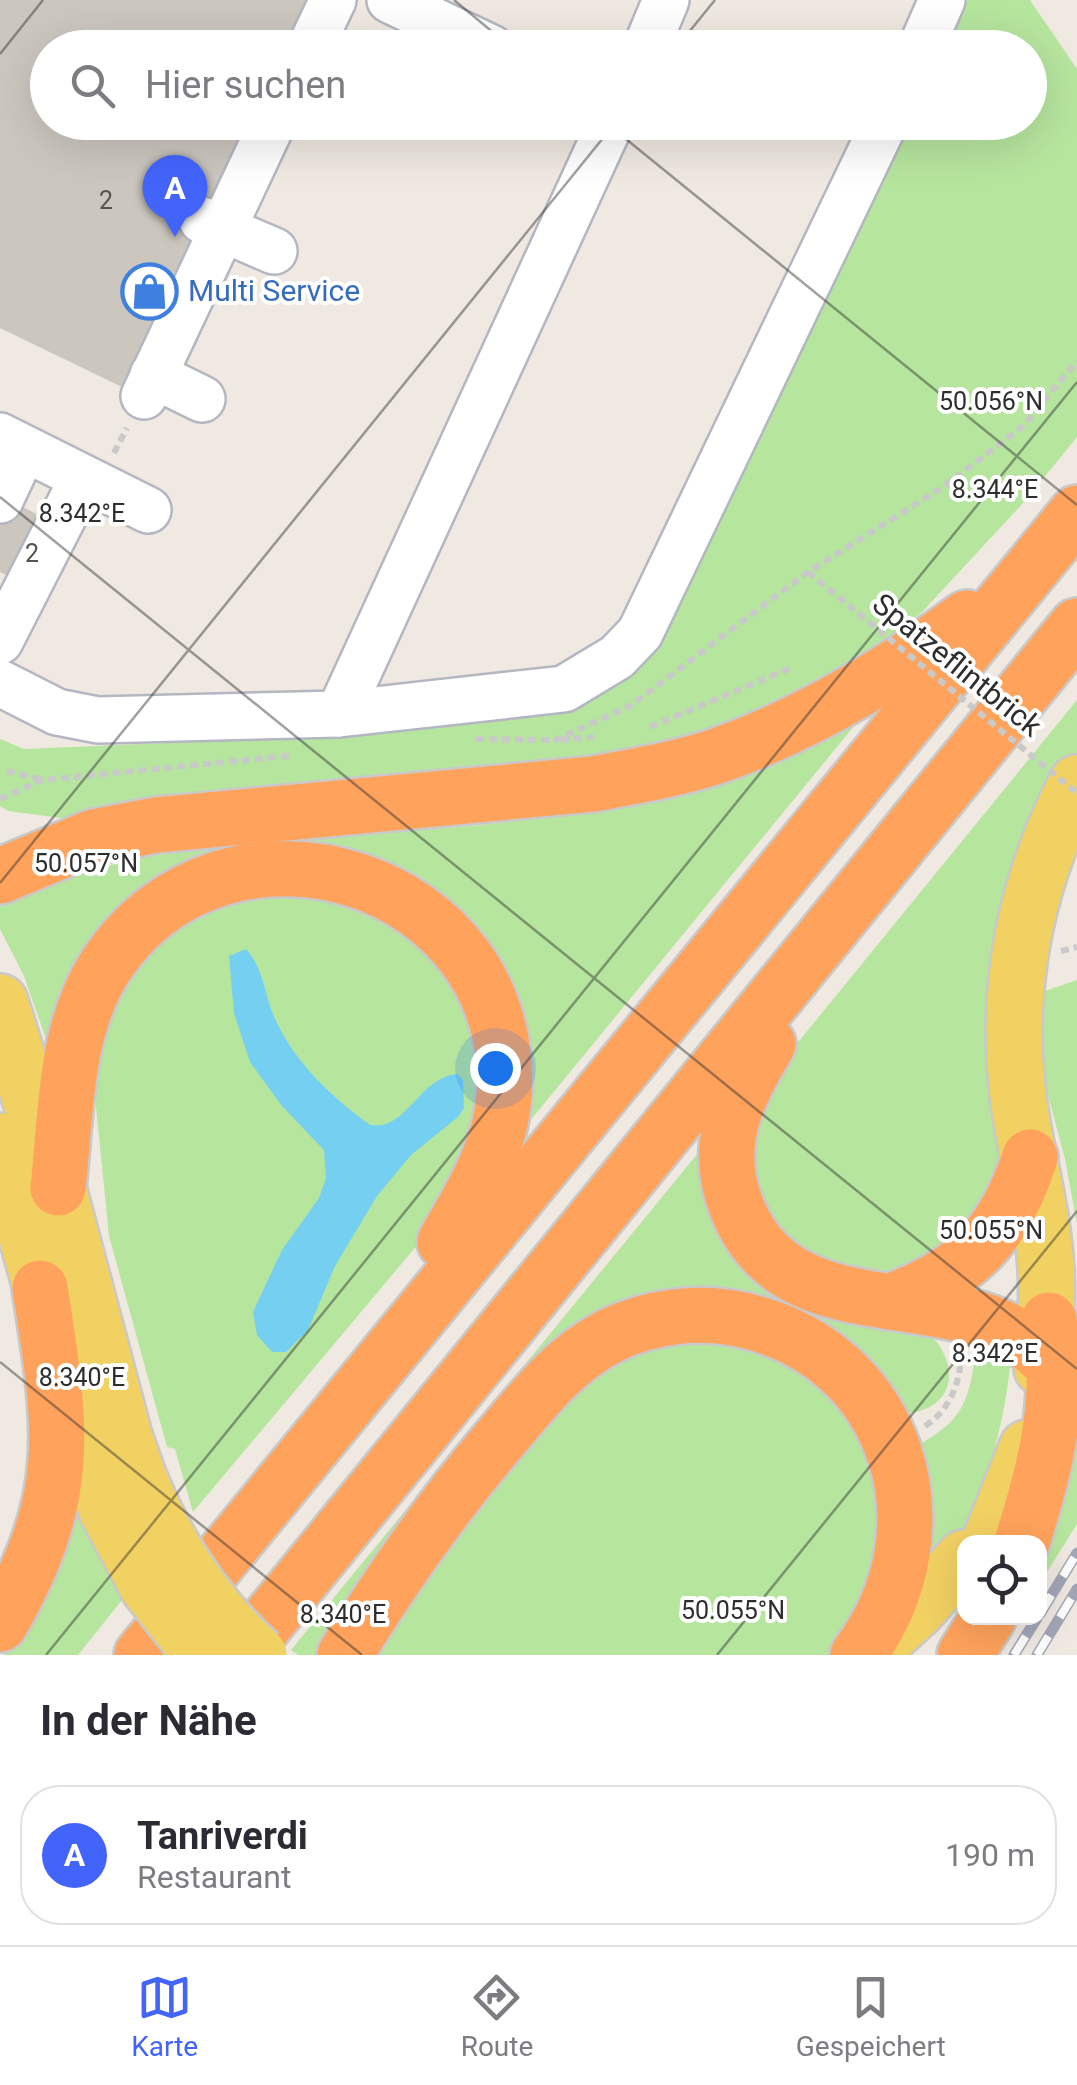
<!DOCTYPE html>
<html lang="de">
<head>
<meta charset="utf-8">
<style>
	:root { --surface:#fff; --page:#f7f7f7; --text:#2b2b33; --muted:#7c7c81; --line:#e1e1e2; --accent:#4264fb }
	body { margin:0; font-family:Roboto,sans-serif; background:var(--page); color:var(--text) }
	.controls { position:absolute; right:30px; bottom:30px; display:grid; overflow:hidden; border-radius:20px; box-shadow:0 10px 40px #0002 }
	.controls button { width:90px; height:90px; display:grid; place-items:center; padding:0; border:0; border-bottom:2px solid var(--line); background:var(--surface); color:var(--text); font:50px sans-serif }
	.you { position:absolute; left:495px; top:1068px; width:35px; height:35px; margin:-25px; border:8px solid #fff; border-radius:50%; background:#1a73e8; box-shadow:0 0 0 15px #1a73e833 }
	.badge { display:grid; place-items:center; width:65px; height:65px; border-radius:50%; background:var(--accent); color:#fff; font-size:32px; font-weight:700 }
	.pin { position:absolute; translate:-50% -82px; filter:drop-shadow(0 2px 5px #0008) }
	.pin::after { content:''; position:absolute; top:52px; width:35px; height:30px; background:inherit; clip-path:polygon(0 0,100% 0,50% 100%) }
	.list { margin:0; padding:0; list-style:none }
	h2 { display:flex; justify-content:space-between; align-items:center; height:130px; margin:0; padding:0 40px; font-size:42px }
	h2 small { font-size:32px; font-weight:400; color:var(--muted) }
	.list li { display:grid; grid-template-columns:65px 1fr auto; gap:30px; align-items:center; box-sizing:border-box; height:140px; margin:0 20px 20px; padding:0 20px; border:2px solid var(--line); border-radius:40px }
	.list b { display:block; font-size:38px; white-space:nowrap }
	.list p { margin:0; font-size:32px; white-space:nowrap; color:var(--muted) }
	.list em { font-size:32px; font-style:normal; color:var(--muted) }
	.icon { flex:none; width:55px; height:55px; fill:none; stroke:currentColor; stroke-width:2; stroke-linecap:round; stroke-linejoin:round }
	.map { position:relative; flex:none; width:1077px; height:1655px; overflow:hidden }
	.search { position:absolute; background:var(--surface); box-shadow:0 10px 40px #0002; left:30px; right:30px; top:30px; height:110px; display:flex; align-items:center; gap:25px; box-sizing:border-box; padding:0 35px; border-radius:55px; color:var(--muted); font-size:38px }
	.sheet { height:290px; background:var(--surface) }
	nav { display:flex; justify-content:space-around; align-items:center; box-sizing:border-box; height:140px; border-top:2px solid var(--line); background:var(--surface); font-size:28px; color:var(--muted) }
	nav a { display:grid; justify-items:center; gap:5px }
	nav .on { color:var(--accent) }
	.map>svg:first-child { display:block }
	.green { fill:#b6e59e }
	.water { fill:#75cff0 }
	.building { fill:#cbc7bf }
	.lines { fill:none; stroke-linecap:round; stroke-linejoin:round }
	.minor-casing { stroke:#b4b7c1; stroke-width:50 }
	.major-casing { stroke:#c9c9c9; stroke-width:60 }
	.highway-casing { stroke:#c9c9c9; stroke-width:60 }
	.path { stroke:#c9c9c9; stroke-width:6; stroke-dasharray:8 5; stroke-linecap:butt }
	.minor { stroke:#fff; stroke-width:45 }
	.major { stroke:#f2d163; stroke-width:55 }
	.highway { stroke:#ffa35c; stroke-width:55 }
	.rail-casing { stroke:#a3a6b8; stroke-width:11 }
	.rail { stroke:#fff; stroke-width:8; stroke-dasharray:22; stroke-linecap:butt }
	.major-bridge-casing { stroke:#c9c9c9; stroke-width:60; stroke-linecap:butt }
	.path-bridge { stroke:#c9c9c9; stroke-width:6; stroke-dasharray:8 5; stroke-linecap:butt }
	.major-bridge { stroke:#f2d163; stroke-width:55 }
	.ticks { fill:none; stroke:#2e2e2e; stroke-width:2.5; stroke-opacity:0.45 }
	.labels { text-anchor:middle; stroke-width:8; stroke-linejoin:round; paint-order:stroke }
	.number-label { font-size:25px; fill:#555452 }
	.shop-label { font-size:30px; fill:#366cbe; stroke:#fff; text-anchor:start }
	.street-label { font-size:30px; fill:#2e2e2e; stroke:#fff }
	.ticks-label { font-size:25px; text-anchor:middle; fill:#2e2e2e; stroke:#fff; stroke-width:8; stroke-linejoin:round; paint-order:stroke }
</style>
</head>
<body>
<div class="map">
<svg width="1077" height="1655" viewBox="0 0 1077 1655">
	<rect width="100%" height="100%" fill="#efe9e1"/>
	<g class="green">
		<polygon points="959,0 1030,0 1077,69 1077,437 1024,502 922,612 828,689 743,728 530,768 232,789 97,815 61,818 8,811 0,806 0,739 24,749 380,734 538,716 618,683 665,634 902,123 1030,122 1030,48 937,47"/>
		<polygon points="1077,700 1077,757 1003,1132 1000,1177 986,1219 884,1285 807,1265 753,1200 752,1116 773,1073"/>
		<path d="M873 703 520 1133 483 949 216 863 59 1076 24 976 0 929V903C24 889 51 882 78 874 212 834 368 838 508 822L517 816Z"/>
		<polygon points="290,890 371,906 447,963 481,1044 478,1144 424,1237 193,1512 175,1449 167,1447 109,1236 95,1097 96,1061 121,986 147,950 216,903"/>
		<polygon points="1077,980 1077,1224 1065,1159 1043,1077 1039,993"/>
		<path d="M712 1136 713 1191 936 1341C962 1375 948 1412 904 1413L875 1376 628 1313 326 1655H298L291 1650Z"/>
		<polygon points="688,1333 776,1345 854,1405 893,1552 834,1655 367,1655 385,1622 562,1402 609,1363"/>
		<path d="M983 1348 1010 1366C1004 1423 989 1482 961 1532 949 1552 933 1571 919 1589L920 1444C964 1419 968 1402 976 1353Z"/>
		<polygon points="1077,1401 1077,1524 1040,1583 1040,1542"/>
		<polygon points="77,1475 126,1595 78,1655 4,1655 27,1622"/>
	</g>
	<path class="water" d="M246 949C265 970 264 996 276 1021 297 1065 331 1096 370 1125 375 1125 381 1126 386 1124 412 1115 425 1076 458 1074L463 1080 464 1108 458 1117 411 1155 377 1196 335 1266 308 1330 286 1352H272L257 1335 253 1312 282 1250 319 1198 326 1178 324 1150 282 1106 250 1062 234 1013 229 956Z"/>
	<g class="building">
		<polygon points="0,0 321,0 299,48 48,48 48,122 263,122 225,174 122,387 0,328"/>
		<polygon points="0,495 73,533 42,594 0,572"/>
	</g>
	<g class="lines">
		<defs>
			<g id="minor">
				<polyline points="390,0 491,48"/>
				<polyline points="310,48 333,0"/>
				<polyline points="646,48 666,0"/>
				<polyline points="921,48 942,0"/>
				<polyline points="202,220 274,251"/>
				<polyline points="153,375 202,399"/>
				<polyline points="144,396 273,122"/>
				<polyline points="0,436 148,510"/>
				<polyline points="0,500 24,449"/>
				<polyline points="0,641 83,478"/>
				<polyline points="0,683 57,712 98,720 339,714 564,689 617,657 640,633 885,122"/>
				<polyline points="339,714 611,122"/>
			</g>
			<g id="major">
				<polyline points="0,1002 58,1188 124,1436 138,1476"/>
				<polyline points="0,1141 91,1465 107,1510"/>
				<path d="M1042 1368C1047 1325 1049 1281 1043 1238 1037 1187 1022 1138 1017 1087 1006 980 1028 877 1077 783"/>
				<polyline points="990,1542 1027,1448"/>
				<polyline points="868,1655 916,1611 964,1558"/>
			</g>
			<g id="highway">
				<path d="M0 876 94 837 156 825 593 784C635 776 679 769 720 755 809 723 891 674 967 618"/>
				<path d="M768 1044C736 1096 712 1146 737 1208 790 1342 960 1270 1044 1357"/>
				<path d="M58 1188C66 1115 64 1031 105 967 224 783 519 875 504 1096 500 1151 472 1195 445 1242"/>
				<path d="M889 1302C967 1274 1005 1235 1030 1157"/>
				<path d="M1022 1542C1045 1470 1064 1396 1049 1320"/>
				<path d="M0 1624C74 1496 62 1428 40 1288"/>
				<polyline points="142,1655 1077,513"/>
				<polyline points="240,1655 1077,626"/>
				<path d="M345 1655C392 1578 442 1507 500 1439 533 1400 563 1360 610 1336 650 1316 700 1310 743 1320 900 1355 952 1531 858 1655"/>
				<polyline points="965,1655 988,1618"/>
			</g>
		</defs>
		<use href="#minor" class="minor-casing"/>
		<use href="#major" class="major-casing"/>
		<use href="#highway" class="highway-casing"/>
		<g class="path">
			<polyline points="114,453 127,428"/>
			<polyline points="650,727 793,667"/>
			<polyline points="476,739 555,740 630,706 808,572 943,487 1023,426 1077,361"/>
			<polyline points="561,740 594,737"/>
			<polyline points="7,771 40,779"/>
			<polyline points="0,799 42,780 289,756"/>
			<polyline points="1061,951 1077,947"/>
			<path d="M925 1426C949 1411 960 1384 961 1356"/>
		</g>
		<use href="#minor" class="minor"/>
		<use href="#major" class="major"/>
		<use href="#highway" class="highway"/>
		<defs>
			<g id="rail">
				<polyline points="1040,1614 1077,1553"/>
				<polyline points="1014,1655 1037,1618"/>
				<polyline points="1037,1655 1077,1589"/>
			</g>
		</defs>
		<use href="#rail" class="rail-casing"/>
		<use href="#rail" class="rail"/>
		<defs>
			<g id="major-bridge">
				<path d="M138 1476C166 1545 204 1605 259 1655"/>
				<polyline points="107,1510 148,1587 202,1655"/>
			</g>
		</defs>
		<use href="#major-bridge" class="major-bridge-casing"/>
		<polyline class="path-bridge" points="808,572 1077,793"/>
		<use href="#major-bridge" class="major-bridge"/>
	</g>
	<path class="ticks" d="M454 0 512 48M676 48 715 0M0 54 43 0M605 122 1077 505M0 497 1077 1369M0 883 616 122M0 1362 362 1655M46 1655 1077 382M717 1655 1077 1211"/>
	<defs>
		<symbol id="shop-ring" viewBox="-11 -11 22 22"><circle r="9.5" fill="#fff" stroke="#3f7fe0" stroke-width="1.5"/><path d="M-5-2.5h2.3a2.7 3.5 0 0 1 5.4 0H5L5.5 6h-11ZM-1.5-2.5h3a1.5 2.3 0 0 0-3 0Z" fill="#3f7fe0"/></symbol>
	</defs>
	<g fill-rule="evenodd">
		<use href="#shop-ring" x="118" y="260" width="63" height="63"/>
	</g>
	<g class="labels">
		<g class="number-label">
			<text x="106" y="209">2</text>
			<text x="32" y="562">2</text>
		</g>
		<g class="shop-label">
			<text x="188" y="301">Multi Service</text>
		</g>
		<g class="street-label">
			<text transform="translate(957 665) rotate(39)" y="10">Spatzeflintbrick</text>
		</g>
	</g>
	<g class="ticks-label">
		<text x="991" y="410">50.056°N</text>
		<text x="995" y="498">8.344°E</text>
		<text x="82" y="522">8.342°E</text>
		<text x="86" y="872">50.057°N</text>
		<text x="991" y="1239">50.055°N</text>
		<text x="995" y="1362">8.342°E</text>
		<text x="82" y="1386">8.340°E</text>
		<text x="733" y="1619">50.055°N</text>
		<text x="343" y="1623">8.340°E</text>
	</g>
</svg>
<div class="controls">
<button><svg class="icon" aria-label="locate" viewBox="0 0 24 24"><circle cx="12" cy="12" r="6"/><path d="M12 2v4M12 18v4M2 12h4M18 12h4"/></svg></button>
</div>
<div class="you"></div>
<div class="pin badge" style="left:175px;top:237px">A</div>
<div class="search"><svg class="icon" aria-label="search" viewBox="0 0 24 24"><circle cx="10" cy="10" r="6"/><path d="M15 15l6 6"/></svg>Hier suchen</div>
</div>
<section class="sheet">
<h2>In der Nähe<small></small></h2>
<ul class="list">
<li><span class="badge">A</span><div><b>Tanriverdi</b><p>Restaurant</p></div><em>190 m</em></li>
</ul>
</section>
<nav>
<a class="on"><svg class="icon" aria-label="map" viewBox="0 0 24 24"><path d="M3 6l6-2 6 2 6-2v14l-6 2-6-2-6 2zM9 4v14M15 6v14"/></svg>Karte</a>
<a><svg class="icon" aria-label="directions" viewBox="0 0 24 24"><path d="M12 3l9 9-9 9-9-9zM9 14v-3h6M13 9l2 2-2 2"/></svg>Route</a>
<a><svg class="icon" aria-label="saved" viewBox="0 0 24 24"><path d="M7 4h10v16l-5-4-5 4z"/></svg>Gespeichert</a>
</nav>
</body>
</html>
